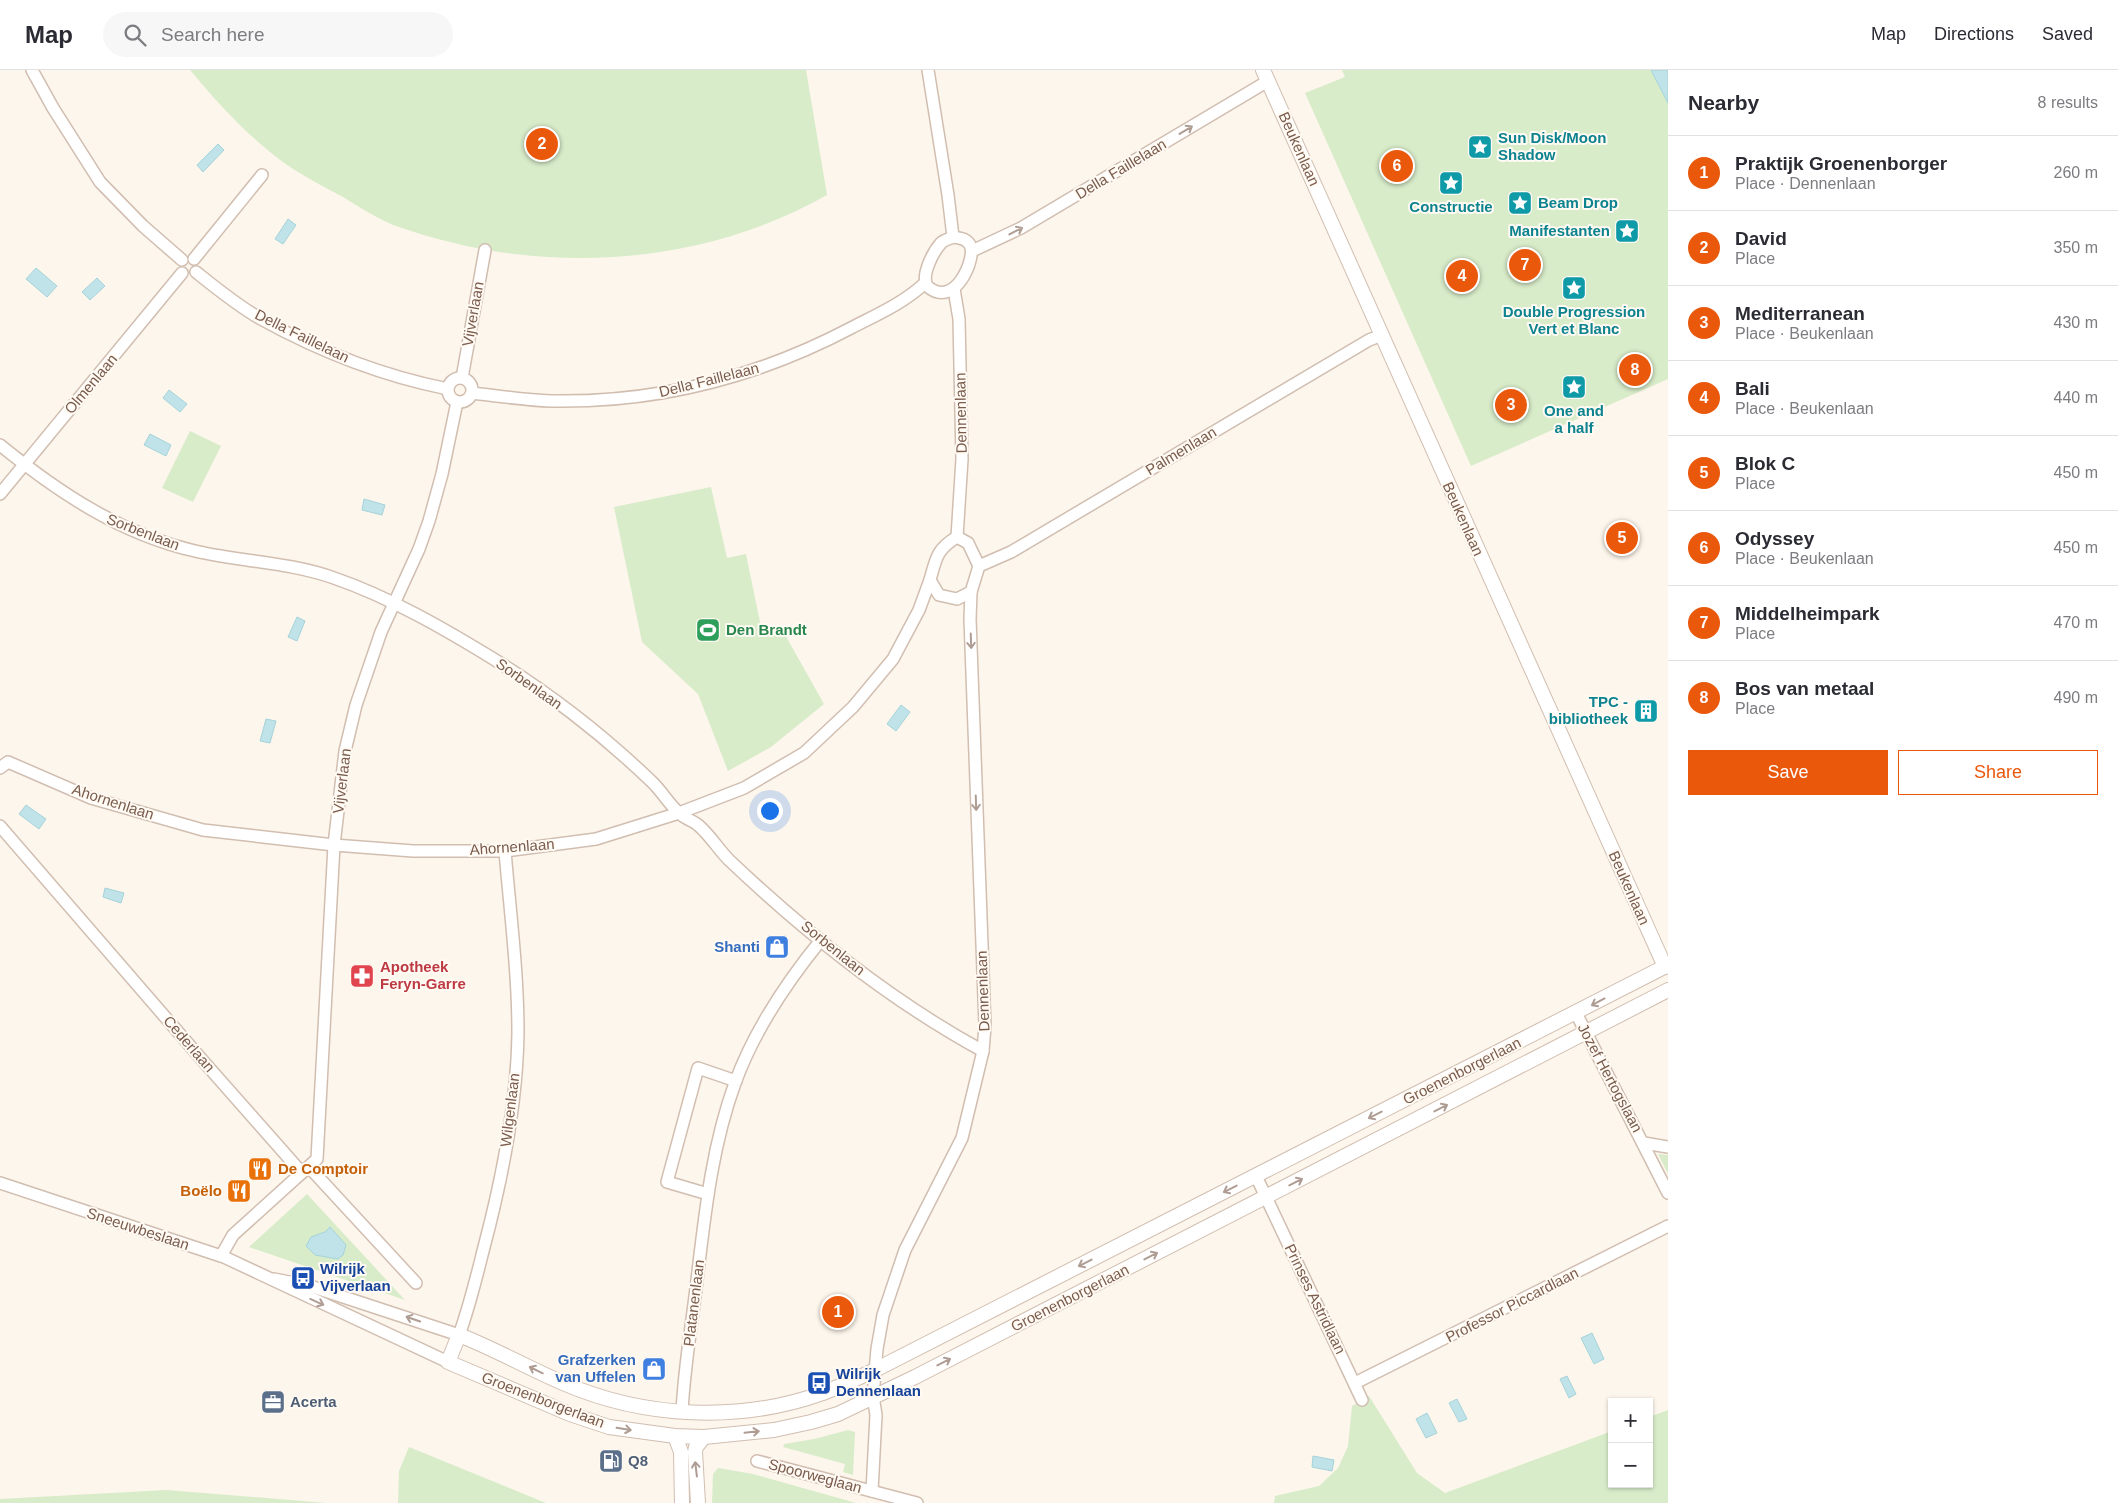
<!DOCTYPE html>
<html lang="en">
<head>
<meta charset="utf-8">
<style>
	:root { --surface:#fff; --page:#f7f7f7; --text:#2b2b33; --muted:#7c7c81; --line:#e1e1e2; --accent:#ea580c }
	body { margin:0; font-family:Arial,sans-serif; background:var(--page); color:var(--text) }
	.controls { position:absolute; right:15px; bottom:15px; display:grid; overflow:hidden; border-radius:0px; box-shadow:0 1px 4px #0004 }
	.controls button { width:45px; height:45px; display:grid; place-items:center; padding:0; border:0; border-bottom:1px solid var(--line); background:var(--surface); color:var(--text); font:25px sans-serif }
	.you { position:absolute; left:769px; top:740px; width:18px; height:18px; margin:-12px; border:4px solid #fff; border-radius:50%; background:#1a73e8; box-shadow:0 0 0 8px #1a73e833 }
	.badge { display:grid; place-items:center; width:32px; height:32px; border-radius:50%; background:var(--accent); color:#fff; font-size:16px; font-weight:700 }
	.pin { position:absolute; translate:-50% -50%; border:2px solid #fff; box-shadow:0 1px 5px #0006 }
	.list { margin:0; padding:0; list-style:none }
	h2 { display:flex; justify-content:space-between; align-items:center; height:65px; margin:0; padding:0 20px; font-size:21px }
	h2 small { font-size:16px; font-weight:400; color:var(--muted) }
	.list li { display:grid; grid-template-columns:32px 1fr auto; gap:15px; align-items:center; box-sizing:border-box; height:75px; padding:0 20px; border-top:1px solid var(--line) }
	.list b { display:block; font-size:19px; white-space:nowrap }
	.list p { margin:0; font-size:16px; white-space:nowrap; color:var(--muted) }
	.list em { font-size:16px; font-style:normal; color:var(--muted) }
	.actions { display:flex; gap:10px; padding:15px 20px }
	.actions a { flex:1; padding:11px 0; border:1px solid var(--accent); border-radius:0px; text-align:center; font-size:18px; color:var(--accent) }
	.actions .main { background:var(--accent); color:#fff }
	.icon { flex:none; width:28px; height:28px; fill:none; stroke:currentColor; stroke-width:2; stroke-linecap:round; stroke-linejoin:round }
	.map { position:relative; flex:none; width:1668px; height:1433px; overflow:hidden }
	header { display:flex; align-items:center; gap:30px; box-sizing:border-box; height:70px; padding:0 25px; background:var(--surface); border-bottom:1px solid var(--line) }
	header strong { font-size:24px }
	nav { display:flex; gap:28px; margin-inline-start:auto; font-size:18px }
	.search { width:350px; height:45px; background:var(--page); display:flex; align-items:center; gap:12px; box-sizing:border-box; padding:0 18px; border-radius:28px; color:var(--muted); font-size:19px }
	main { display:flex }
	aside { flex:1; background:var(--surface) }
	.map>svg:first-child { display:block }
	.green { fill:#d8ecc9 }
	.water { fill:#bfe3e8; stroke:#a5d3da }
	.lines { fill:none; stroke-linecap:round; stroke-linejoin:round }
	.minor-casing { stroke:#d1beb0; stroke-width:14 }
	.tertiary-casing { stroke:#d1beb0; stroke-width:16 }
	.minor { stroke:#fff; stroke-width:11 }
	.tertiary { stroke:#fff; stroke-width:14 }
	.oneway { stroke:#af9d94 }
	.labels { text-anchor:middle; stroke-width:4; stroke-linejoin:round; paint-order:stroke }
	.culture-label { font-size:15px; font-weight:bold; fill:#0d838f; stroke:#fffaf3 }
	.street-label { font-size:15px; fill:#7a5c4d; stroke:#fffaf3 }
	.leisure-label { font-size:15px; font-weight:bold; fill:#27864d; stroke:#fffaf3; text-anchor:start }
	.shop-label { font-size:15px; font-weight:bold; fill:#366cbe; stroke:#fffaf3; text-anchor:end }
	.health-label { font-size:15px; font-weight:bold; fill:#be3a42; stroke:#fffaf3; text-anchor:start }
	.food-label { font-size:15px; font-weight:bold; fill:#c56008; stroke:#fffaf3; text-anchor:start }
	.transit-label { font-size:15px; font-weight:bold; fill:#164399; stroke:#fffaf3; text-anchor:start }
	.service-label { font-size:15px; font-weight:bold; fill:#4e5e75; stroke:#fffaf3; text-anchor:start }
</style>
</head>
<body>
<header>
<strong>Map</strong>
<div class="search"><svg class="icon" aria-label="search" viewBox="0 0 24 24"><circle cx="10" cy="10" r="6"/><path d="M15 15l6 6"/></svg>Search here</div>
<nav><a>Map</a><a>Directions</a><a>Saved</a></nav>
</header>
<main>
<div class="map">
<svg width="1668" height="1433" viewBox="0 0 1668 1433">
	<rect width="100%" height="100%" fill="#fdf6ec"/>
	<g class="green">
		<path d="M190 0H806L827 125C698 198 538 206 399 157 379 150 361 138 343 127 326 118 309 109 293 99 254 73 220 36 190 0Z"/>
		<polygon points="1342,0 1668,0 1668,309 1471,396 1305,23 1345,7"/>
		<polygon points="190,361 221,376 193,432 162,418"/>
		<polygon points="711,417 727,488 746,484 761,557 784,563 824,634 771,677 728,701 698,624 642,572 614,437"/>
		<polygon points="1658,1084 1668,1085 1668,1104"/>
		<polygon points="307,1124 405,1230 249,1177"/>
		<polygon points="1369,1326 1417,1403 1445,1423 1612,1361 1612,1414 1649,1414 1649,1347 1668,1340 1668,1433 1274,1433 1275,1426 1319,1416 1338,1398 1348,1376 1352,1336"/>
		<polygon points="848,1360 855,1362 853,1405 843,1402 845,1394 783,1377 784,1374 814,1369"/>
		<polygon points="409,1377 546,1433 398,1433 399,1401"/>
		<polygon points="718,1398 753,1404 856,1433 712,1433 713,1404"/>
		<polygon points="166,1420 327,1433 0,1433 0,1429"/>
	</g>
	<g class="water">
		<polygon points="1651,0 1668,0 1668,33"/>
		<polygon points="218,74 224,80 203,102 197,95"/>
		<polygon points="288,149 296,155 283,174 275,169"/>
		<polygon points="36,198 57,216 47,227 26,209"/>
		<polygon points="97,208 105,216 90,230 82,222"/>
		<polygon points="169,320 187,334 180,342 163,328"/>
		<polygon points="150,364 171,375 166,386 144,375"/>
		<polygon points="364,429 385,435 382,445 362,440"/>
		<polygon points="297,547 305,551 297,571 288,567"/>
		<polygon points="901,635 910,642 896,661 887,654"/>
		<polygon points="266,649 276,651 270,673 260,671"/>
		<polygon points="26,735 46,749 39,759 19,744"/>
		<polygon points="105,818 124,823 121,833 103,827"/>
		<polygon points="330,1157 346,1175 343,1185 338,1189 315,1185 306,1176 311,1167 325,1162"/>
		<polygon points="1592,1263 1604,1289 1594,1294 1581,1268"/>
		<polygon points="1567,1306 1576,1324 1569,1328 1560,1309"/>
		<polygon points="1457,1329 1467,1349 1459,1352 1449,1333"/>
		<polygon points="1427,1343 1437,1363 1426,1368 1416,1349"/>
		<polygon points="1313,1386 1334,1390 1332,1401 1312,1397"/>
	</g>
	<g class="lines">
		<defs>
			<g id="minor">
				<polyline points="32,0 53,38 100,112 143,156 182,190"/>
				<polyline points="928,0 948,125 953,167"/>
				<path d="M953 167C959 168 966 168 970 175 977 187 955 241 927 216 921 205 933 182 941 173 944 170 949 169 953 167Z"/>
				<polyline points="972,181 1021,158 1268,11"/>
				<polyline points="194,189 262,105"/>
				<path d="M196 202C216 218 238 236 261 249 319 281 383 306 448 319"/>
				<polyline points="954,219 959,249 962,389 957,467"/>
				<polyline points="462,308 485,180"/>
				<circle cx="460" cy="320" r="12"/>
				<path d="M472 323C498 326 524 330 551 331 656 333 758 307 851 258 876 245 904 233 925 213"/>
				<path d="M0 375C59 423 121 464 195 481 242 492 289 492 334 508 389 527 443 558 492 588 549 623 603 665 651 711 661 720 668 733 678 742 683 748 692 750 698 755 710 765 718 779 729 790 806 863 891 931 983 981"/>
				<polyline points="0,424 182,203"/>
				<path d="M957 467 968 473 979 496 971 522 957 529 939 525 930 510C936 488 937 479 957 467Z"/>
				<polyline points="979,496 1011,482 1369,270 1382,265"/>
				<polyline points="0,698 8,692 91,728 203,760 334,775 413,781 505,781 596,769 679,743 744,718 804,683 853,637 893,589 919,540 930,510"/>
				<polyline points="0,756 204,992 302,1103"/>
				<polyline points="1576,943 1668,1123"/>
				<polyline points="1644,1073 1668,1077"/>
				<polyline points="309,1097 416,1213"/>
				<polyline points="1256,1106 1362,1330"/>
				<polyline points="0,1113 224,1187 448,1292"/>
				<polyline points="708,1124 667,1112 698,998 736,1011"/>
				<polyline points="221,1186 233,1165 317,1089 334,775 345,681 356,635 381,562 419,479 429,451 442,404 457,332"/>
				<path d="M274 1209 310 1216 459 1265C469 1238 476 1209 483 1181 502 1110 517 1036 518 963 518 902 510 841 505 781"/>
				<polyline points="1355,1313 1668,1156"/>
				<path d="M682 1342C684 1298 692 1254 697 1210 705 1143 712 1076 735 1013 754 961 786 913 821 870"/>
				<polyline points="757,1391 917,1433"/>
				<polyline points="872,1421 876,1345 873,1326 877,1279 883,1245 905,1180 962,1068 983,981 985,956 970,549 971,522"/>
			</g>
			<g id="tertiary">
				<polyline points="1263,0 1665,897"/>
				<path d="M1668 895 875 1300C858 1308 841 1316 823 1323 739 1353 644 1348 563 1313 528 1298 495 1279 459 1265L448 1292 570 1344 609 1357 675 1366 704 1367 774 1360 811 1352 838 1344 915 1307 1668 920"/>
				<polyline points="675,1366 681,1382 682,1433"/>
				<polyline points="698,1433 695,1382 696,1377 704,1367"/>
			</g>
		</defs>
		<use href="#minor" class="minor-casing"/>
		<use href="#tertiary" class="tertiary-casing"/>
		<use href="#minor" class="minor"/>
		<use href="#tertiary" class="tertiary"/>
	</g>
	<defs><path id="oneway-shaft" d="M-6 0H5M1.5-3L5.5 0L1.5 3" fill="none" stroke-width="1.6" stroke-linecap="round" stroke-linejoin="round" transform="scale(1.25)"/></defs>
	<g class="oneway">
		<use href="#oneway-shaft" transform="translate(1186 60) rotate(-31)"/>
		<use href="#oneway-shaft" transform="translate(1016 161) rotate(-27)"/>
		<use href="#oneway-shaft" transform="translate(971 571) rotate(88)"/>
		<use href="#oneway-shaft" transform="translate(976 733) rotate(88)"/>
		<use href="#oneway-shaft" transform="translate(1598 932) rotate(152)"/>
		<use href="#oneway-shaft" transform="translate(1441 1038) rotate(-27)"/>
		<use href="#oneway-shaft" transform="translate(1375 1045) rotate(153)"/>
		<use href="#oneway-shaft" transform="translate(1296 1112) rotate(-27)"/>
		<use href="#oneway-shaft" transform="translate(1230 1119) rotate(153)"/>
		<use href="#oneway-shaft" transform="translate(1151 1186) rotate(-27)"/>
		<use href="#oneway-shaft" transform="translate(1085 1193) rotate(153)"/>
		<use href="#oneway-shaft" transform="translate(317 1232) rotate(24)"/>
		<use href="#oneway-shaft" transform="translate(413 1249) rotate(-161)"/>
		<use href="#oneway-shaft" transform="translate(944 1292) rotate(-27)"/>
		<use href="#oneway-shaft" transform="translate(536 1300) rotate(-154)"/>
		<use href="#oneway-shaft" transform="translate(624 1359) rotate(9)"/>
		<use href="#oneway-shaft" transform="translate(752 1362) rotate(-6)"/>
		<use href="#oneway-shaft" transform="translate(696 1399) rotate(-97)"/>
	</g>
	<defs>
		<symbol id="sight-square" viewBox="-11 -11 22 22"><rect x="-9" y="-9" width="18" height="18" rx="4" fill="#0f9aa8" stroke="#fffaf3"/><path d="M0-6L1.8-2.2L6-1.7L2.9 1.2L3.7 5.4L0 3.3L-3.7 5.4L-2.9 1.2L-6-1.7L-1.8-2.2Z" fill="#fff"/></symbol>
		<symbol id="stadium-square" viewBox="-11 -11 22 22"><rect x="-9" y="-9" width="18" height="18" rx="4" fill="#2e9e5b" stroke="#fffaf3"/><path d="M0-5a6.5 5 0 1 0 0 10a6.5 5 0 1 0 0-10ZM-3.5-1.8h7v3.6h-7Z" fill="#fff"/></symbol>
		<symbol id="building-square" viewBox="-11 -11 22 22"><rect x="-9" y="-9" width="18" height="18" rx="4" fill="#0f9aa8" stroke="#fffaf3"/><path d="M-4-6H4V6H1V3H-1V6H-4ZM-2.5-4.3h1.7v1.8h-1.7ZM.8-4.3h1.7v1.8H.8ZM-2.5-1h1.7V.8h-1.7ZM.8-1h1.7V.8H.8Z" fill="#fff"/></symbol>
		<symbol id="shop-square" viewBox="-11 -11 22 22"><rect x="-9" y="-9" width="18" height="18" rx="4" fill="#3f7fe0" stroke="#fffaf3"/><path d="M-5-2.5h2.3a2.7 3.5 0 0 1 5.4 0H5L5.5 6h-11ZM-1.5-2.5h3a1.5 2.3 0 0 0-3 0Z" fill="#fff"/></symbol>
		<symbol id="pharmacy-square" viewBox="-11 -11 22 22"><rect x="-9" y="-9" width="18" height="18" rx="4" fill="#e0444e" stroke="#fffaf3"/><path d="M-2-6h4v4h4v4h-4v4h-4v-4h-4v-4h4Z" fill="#fff"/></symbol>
		<symbol id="restaurant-square" viewBox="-11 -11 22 22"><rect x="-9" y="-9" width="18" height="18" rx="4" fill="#e8710a" stroke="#fffaf3"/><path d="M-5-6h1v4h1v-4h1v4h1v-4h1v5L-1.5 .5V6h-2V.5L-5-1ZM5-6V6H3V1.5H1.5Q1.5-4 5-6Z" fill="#fff"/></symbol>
		<symbol id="bus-square" viewBox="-11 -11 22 22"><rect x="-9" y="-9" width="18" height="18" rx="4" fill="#1a4fb4" stroke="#fffaf3"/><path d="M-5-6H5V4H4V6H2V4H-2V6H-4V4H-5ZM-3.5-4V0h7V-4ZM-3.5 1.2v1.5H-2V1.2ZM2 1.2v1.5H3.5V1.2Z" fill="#fff"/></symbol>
		<symbol id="office-square" viewBox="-11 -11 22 22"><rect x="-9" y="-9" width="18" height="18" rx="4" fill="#5c6f8a" stroke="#fffaf3"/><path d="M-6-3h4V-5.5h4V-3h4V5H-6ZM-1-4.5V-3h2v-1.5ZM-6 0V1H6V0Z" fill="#fff"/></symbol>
		<symbol id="fuel-square" viewBox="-11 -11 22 22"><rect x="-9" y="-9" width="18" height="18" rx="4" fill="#5c6f8a" stroke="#fffaf3"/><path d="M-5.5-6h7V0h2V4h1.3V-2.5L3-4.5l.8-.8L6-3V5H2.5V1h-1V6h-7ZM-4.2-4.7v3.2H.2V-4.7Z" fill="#fff"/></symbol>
	</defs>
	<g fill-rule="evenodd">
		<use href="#sight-square" x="1466" y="63" width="28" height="28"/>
		<use href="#sight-square" x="1437" y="99" width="28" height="28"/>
		<use href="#sight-square" x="1506" y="119" width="28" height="28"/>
		<use href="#sight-square" x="1613" y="147" width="28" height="28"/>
		<use href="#sight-square" x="1560" y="204" width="28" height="28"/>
		<use href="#sight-square" x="1560" y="303" width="28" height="28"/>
		<use href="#stadium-square" x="694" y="546" width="28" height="28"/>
		<use href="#building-square" x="1632" y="627" width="28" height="28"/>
		<use href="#shop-square" x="763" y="863" width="28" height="28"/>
		<use href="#pharmacy-square" x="348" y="892" width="28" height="28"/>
		<use href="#restaurant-square" x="246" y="1085" width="28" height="28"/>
		<use href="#restaurant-square" x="225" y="1107" width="28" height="28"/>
		<use href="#bus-square" x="289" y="1194" width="28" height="28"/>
		<use href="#shop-square" x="640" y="1285" width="28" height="28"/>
		<use href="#bus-square" x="805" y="1299" width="28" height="28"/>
		<use href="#office-square" x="259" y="1318" width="28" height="28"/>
		<use href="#fuel-square" x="597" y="1377" width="28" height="28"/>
	</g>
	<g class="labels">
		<g class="culture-label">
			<text x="1498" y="73" text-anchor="start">Sun Disk/Moon<tspan x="1498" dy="17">Shadow</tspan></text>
			<text x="1538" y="138" text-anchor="start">Beam Drop</text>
			<text x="1451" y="142">Constructie</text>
			<text x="1610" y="166" text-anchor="end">Manifestanten</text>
			<text x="1574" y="247">Double Progression<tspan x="1574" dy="17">Vert et Blanc</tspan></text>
			<text x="1574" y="346">One and<tspan x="1574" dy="17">a half</tspan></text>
			<text x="1628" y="637" text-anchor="end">TPC -<tspan x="1628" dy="17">bibliotheek</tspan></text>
		</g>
		<g class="street-label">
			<text transform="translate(1299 79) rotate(66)" y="5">Beukenlaan</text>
			<text transform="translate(1121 99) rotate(-31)" y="5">Della Faillelaan</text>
			<text transform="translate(473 244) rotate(-80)" y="5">Vijverlaan</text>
			<text transform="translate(302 266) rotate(26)" y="5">Della Faillelaan</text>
			<text transform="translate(709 310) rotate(-14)" y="5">Della Faillelaan</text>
			<text transform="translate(91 314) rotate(-50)" y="5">Olmenlaan</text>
			<text transform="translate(961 343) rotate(-91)" y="5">Dennenlaan</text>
			<text transform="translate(1181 381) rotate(-31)" y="5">Palmenlaan</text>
			<text transform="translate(1463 449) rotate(66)" y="5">Beukenlaan</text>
			<text transform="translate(143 462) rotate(21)" y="5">Sorbenlaan</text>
			<text transform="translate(529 614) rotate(35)" y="5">Sorbenlaan</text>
			<text transform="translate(342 711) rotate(-83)" y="5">Vijverlaan</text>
			<text transform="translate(113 732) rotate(18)" y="5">Ahornenlaan</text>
			<text transform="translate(512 777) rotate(-4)" y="5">Ahornenlaan</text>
			<text transform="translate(1629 818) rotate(66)" y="5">Beukenlaan</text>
			<text transform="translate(833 878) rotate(39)" y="5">Sorbenlaan</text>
			<text transform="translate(983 921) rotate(-92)" y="5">Dennenlaan</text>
			<text transform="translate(189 974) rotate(49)" y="5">Cederlaan</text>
			<text transform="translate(1462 1001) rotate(-27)" y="5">Groenenborgerlaan</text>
			<text transform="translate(1610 1008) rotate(62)" y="5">Jozef Hertogslaan</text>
			<text transform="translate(510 1040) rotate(-83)" y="5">Wilgenlaan</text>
			<text transform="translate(138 1159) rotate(18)" y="5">Sneeuwbeslaan</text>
			<text transform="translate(1070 1228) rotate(-27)" y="5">Groenenborgerlaan</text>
			<text transform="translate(1315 1229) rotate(64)" y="5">Prinses Astridlaan</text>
			<text transform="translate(694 1233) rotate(-83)" y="5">Platanenlaan</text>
			<text transform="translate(1512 1235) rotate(-27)" y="5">Professor Piccardlaan</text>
			<text transform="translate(543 1330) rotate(21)" y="5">Groenenborgerlaan</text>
			<text transform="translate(815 1406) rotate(15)" y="5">Spoorweglaan</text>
		</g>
		<g class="leisure-label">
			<text x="726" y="565">Den Brandt</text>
		</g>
		<g class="shop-label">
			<text x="760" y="882">Shanti</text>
			<text x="636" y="1295">Grafzerken<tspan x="636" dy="17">van Uffelen</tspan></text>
		</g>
		<g class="health-label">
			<text x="380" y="902">Apotheek<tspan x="380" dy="17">Feryn-Garre</tspan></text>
		</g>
		<g class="food-label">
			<text x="278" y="1104">De Comptoir</text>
			<text x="222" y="1126" text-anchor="end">Boëlo</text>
		</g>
		<g class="transit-label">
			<text x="320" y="1204">Wilrijk<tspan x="320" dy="17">Vijverlaan</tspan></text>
			<text x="836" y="1309">Wilrijk<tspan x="836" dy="17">Dennenlaan</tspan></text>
		</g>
		<g class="service-label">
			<text x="290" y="1337">Acerta</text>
			<text x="628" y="1396">Q8</text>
		</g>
	</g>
</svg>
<div class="controls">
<button>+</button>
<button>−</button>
</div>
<div class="you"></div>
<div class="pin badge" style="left:838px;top:1242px">1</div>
<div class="pin badge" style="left:542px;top:74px">2</div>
<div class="pin badge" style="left:1511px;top:335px">3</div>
<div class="pin badge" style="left:1462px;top:206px">4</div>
<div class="pin badge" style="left:1622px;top:468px">5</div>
<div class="pin badge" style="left:1397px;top:96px">6</div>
<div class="pin badge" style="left:1525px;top:195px">7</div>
<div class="pin badge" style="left:1635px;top:300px">8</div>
</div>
<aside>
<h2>Nearby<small>8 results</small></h2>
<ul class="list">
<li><span class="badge">1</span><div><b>Praktijk Groenenborger</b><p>Place · Dennenlaan</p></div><em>260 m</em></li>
<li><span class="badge">2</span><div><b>David</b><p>Place</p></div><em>350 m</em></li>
<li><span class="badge">3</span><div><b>Mediterranean</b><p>Place · Beukenlaan</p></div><em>430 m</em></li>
<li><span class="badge">4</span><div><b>Bali</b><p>Place · Beukenlaan</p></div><em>440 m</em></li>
<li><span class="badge">5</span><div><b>Blok C</b><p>Place</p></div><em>450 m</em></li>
<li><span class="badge">6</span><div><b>Odyssey</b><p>Place · Beukenlaan</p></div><em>450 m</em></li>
<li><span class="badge">7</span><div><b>Middelheimpark</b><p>Place</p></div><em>470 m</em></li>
<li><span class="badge">8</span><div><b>Bos van metaal</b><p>Place</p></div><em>490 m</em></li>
</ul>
<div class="actions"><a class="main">Save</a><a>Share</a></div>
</aside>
</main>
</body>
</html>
